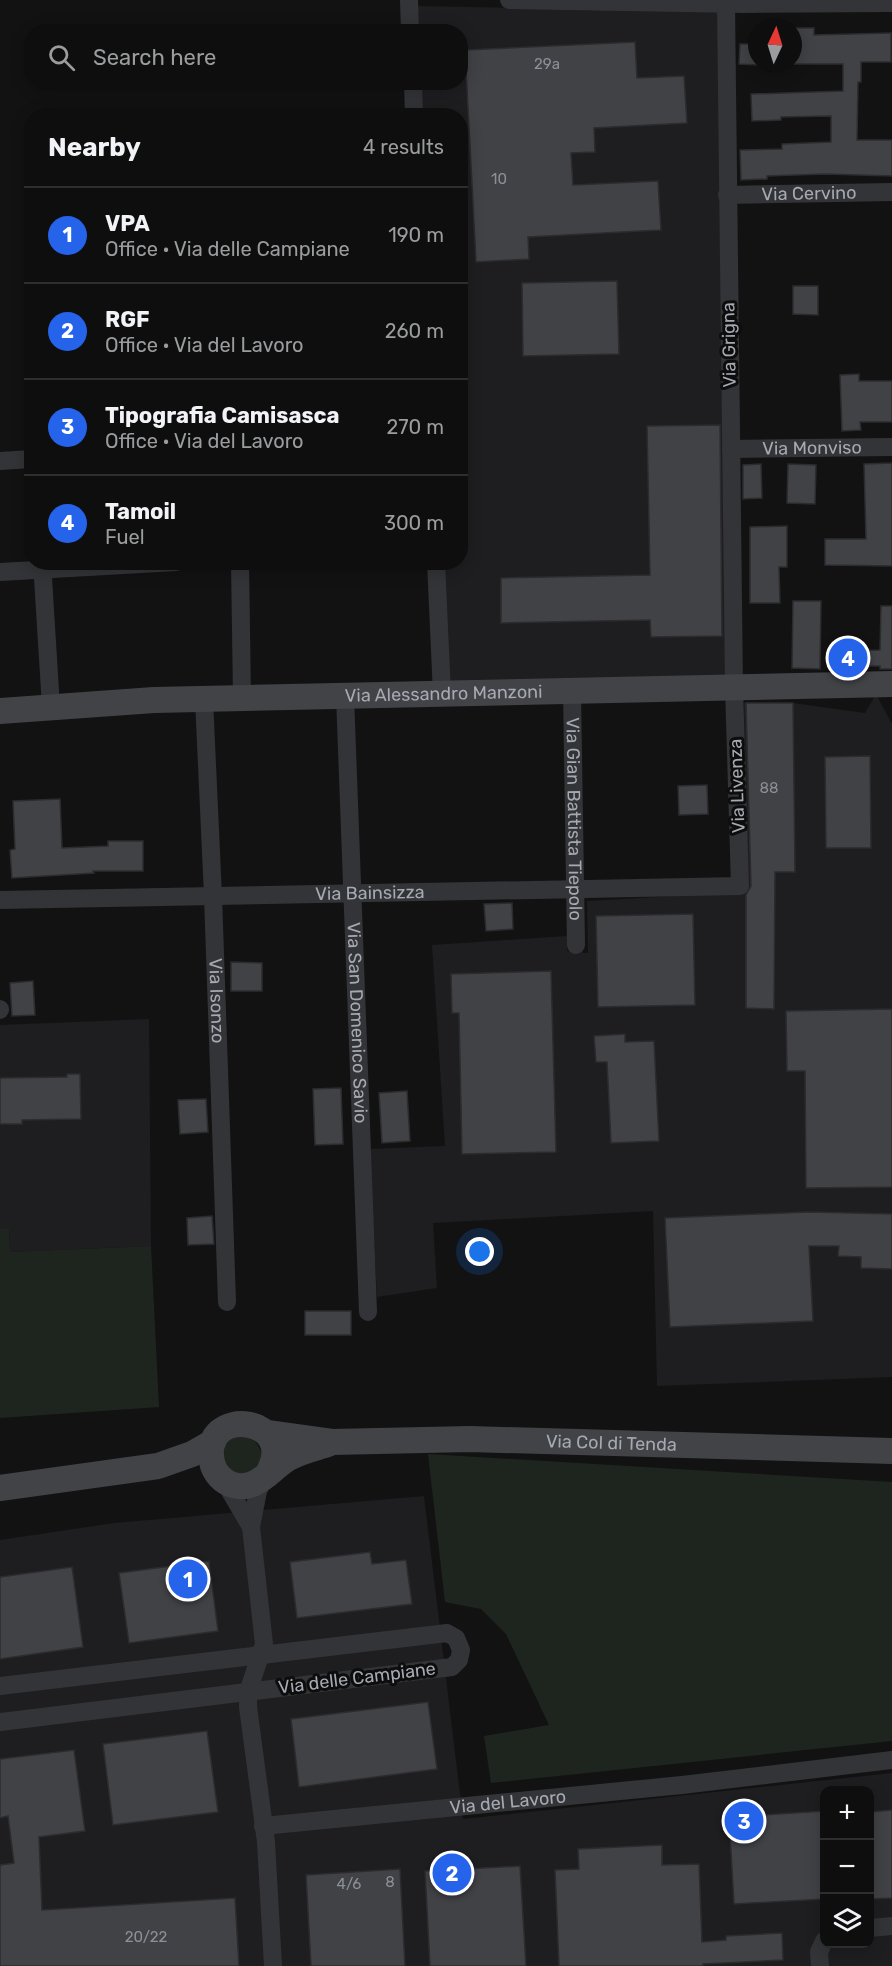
<!DOCTYPE html>
<html lang="en">
<head>
<meta charset="utf-8">
<style>
	:root { --surface:#0e0e0e; --page:#1c1c1c; --text:#f1f3f6; --muted:#9b9c9e; --line:#2e2e2e; --accent:#2563eb }
	body { margin:0; font-family:Rubik,sans-serif; background:var(--page); color:var(--text) }
	.controls { position:absolute; right:18px; bottom:18px; display:grid; overflow:hidden; border-radius:12px; box-shadow:0 3px 15px #0003 }
	.controls button { width:54px; height:54px; display:grid; place-items:center; padding:0; border:0; border-bottom:2px solid var(--line); background:var(--surface); color:var(--text); font:30px sans-serif }
	.compass { position:absolute; left:748px; top:18px; width:54px; height:54px; border-radius:50%; background:var(--surface); box-shadow:0 3px 15px #0003; rotate:4deg }
	.you { position:absolute; left:480px; top:1252px; width:21px; height:21px; margin:-15px; border:4px solid #fff; border-radius:50%; background:#1a73e8; box-shadow:0 0 0 9px #1a73e833 }
	.badge { display:grid; place-items:center; width:39px; height:39px; border-radius:50%; background:var(--accent); color:#fff; font-size:20px; font-weight:700 }
	.pin { position:absolute; translate:-50% -50%; border:3px solid #fff; box-shadow:0 2px 6px #0006 }
	.list { margin:0; padding:0; list-style:none }
	h2 { display:flex; justify-content:space-between; align-items:center; height:78px; margin:0; padding:0 24px; font-size:26px }
	h2 small { font-size:20px; font-weight:400; color:var(--muted) }
	.list li { display:grid; grid-template-columns:39px 1fr auto; gap:18px; align-items:center; box-sizing:border-box; height:96px; padding:0 24px; border-top:2px solid var(--line) }
	.list b { display:block; font-size:22px; white-space:nowrap }
	.list p { margin:0; font-size:20px; white-space:nowrap; color:var(--muted) }
	.list em { font-size:20px; font-style:normal; color:var(--muted) }
	.icon { flex:none; width:33px; height:33px; fill:none; stroke:currentColor; stroke-width:2; stroke-linecap:round; stroke-linejoin:round }
	.map { position:relative; flex:none; width:892px; height:1966px; overflow:hidden }
	.search { position:absolute; background:var(--surface); box-shadow:0 3px 15px #0003; left:24px; top:24px; width:444px; height:66px; display:flex; align-items:center; gap:15px; box-sizing:border-box; padding:0 21px; border-radius:24px; color:var(--muted); font-size:22px }
	.panel { position:absolute; background:var(--surface); box-shadow:0 3px 15px #0003; left:24px; top:108px; width:444px; height:462px; border-radius:24px }
	.map>svg:first-child { display:block }
	.built { fill:#1e1e20; fill-rule:evenodd }
	.green { fill:#1e251f }
	.building { fill:#414246; stroke:#2c2c2f; stroke-width:1.5 }
	.lines { fill:none; stroke-linecap:round; stroke-linejoin:round }
	.street { stroke:#333437; stroke-width:18 }
	.secondary { stroke:#414347; stroke-width:26 }
	.labels { text-anchor:middle; stroke-width:6; stroke-linejoin:round; paint-order:stroke }
	.number-label { font-size:15px; fill:#8c8f97 }
	.street-label { font-size:18px; fill:#a5a9b2; stroke:#0d0d0e }
</style>
</head>
<body>
<div class="map">
<svg width="892" height="1966" viewBox="0 0 892 1966">
	<rect width="100%" height="100%" fill="#121213"/>
	<g class="built">
		<polygon points="417,6 718,12 727,680 449,685 443,563 460,562 460,116 422,115 421,83 460,82 460,32 419,31"/>
		<polygon points="876,694 892,724 892,1377 657,1386 653,1211 433,1223 437,1288 377,1297 369,1149 445,1146 432,945 567,936 567,951 588,953 587,901 746,892 744,703 793,703 865,713"/>
		<polygon points="149,1019 151,1246 10,1252 9,1229 0,1229 0,1025"/>
		<path d="M424 1496 463 1819 892 1773V1966H0V1540L114 1523ZM824 1790H870V1944H824Z"/>
	</g>
	<g class="green">
		<polygon points="9,1228 10,1252 151,1246 159,1407 0,1418 0,1229"/>
		<path d="M248 1435C265 1449 265 1458 251 1474H230L220 1449 228 1438Z"/>
		<polygon points="428,1454 892,1482 892,1741 491,1783 484,1736 549,1725 506,1634 481,1609 445,1602"/>
	</g>
	<g class="building">
		<polygon points="793,28 814,28 814,35 891,33 891,62 861,62 861,82 858,82 857,140 892,140 892,176 825,174 767,176 767,179 741,180 740,150 782,149 782,144 831,142 831,116 781,117 781,120 752,121 751,94 843,91 843,64 793,64"/>
		<polygon points="635,42 637,78 684,76 687,123 594,128 595,152 571,153 573,185 658,181 661,230 528,237 529,259 476,262 465,50"/>
		<polygon points="740,44 757,44 757,65 739,64"/>
		<polygon points="617,281 619,354 523,356 522,283"/>
		<polygon points="793,286 818,286 818,315 793,314"/>
		<polygon points="859,374 859,381 892,381 892,422 860,422 861,430 842,431 840,375"/>
		<polygon points="720,425 722,636 651,637 650,620 501,623 501,578 650,575 647,426"/>
		<polygon points="892,463 892,566 825,565 825,539 866,539 864,464"/>
		<polygon points="761,464 762,498 743,499 743,465"/>
		<polygon points="788,464 816,465 815,504 787,503"/>
		<polygon points="787,526 787,567 779,567 780,603 750,603 750,527"/>
		<polygon points="793,601 821,601 820,669 792,668"/>
		<polygon points="881,606 892,606 892,669 880,669 880,666 845,666 845,651 880,650"/>
		<polygon points="746,703 793,703 795,872 775,872 774,1009 746,1008 746,895 751,886"/>
		<polygon points="870,756 871,848 826,848 825,757"/>
		<polygon points="707,785 708,814 679,815 678,786"/>
		<polygon points="60,799 62,848 108,846 108,841 143,841 143,871 93,871 94,873 12,878 10,850 15,849 13,801"/>
		<polygon points="512,903 513,929 486,931 484,904"/>
		<polygon points="693,914 695,1005 598,1007 596,916"/>
		<polygon points="231,962 262,963 262,991 231,991"/>
		<polygon points="551,971 556,1152 462,1154 459,1013 452,1013 451,974"/>
		<polygon points="33,981 35,1015 12,1016 10,983"/>
		<polygon points="892,1009 892,1187 806,1188 805,1071 787,1071 786,1011"/>
		<polygon points="625,1034 625,1042 654,1041 659,1141 611,1143 607,1062 596,1062 594,1036"/>
		<polygon points="67,1074 80,1074 81,1119 22,1120 22,1124 0,1124 0,1078 67,1077"/>
		<polygon points="341,1088 343,1144 315,1145 313,1089"/>
		<polygon points="407,1091 410,1141 382,1143 379,1093"/>
		<polygon points="206,1099 208,1132 180,1134 178,1100"/>
		<polygon points="808,1212 892,1214 892,1269 861,1268 861,1257 838,1256 839,1246 809,1246 813,1321 670,1327 665,1218"/>
		<polygon points="212,1216 214,1244 188,1245 187,1218"/>
		<rect x="305" y="1311" width="46" height="24"/>
		<polygon points="370,1552 372,1564 406,1560 412,1604 297,1618 290,1562"/>
		<polygon points="209,1561 218,1631 129,1643 119,1573"/>
		<polygon points="72,1567 83,1647 0,1659 0,1577"/>
		<polygon points="428,1702 437,1769 299,1787 291,1719"/>
		<polygon points="207,1731 218,1812 113,1825 103,1744"/>
		<polygon points="74,1750 85,1831 39,1837 42,1910 235,1898 239,1966 0,1966 0,1865 14,1863 8,1816 0,1818 0,1759"/>
		<polygon points="892,1810 892,1898 870,1899 870,1812"/>
		<polygon points="825,1811 825,1899 734,1904 729,1817"/>
		<polygon points="662,1845 662,1865 699,1864 702,1942 726,1940 726,1936 782,1933 783,1960 703,1964 703,1966 559,1966 555,1870 579,1869 578,1849"/>
		<polygon points="520,1866 526,1966 430,1966 425,1871"/>
		<polygon points="400,1869 405,1966 311,1966 306,1875"/>
	</g>
	<g class="lines">
		<g class="street">
			<polyline points="409,0 410,32"/>
			<polyline points="509,0 743,4 892,3"/>
			<polyline points="413,82 414,116"/>
			<path id="s1" d="M727 195 892 192"/>
			<path id="s2" d="M731 449 892 447"/>
			<polyline points="0,461 32,459"/>
			<polyline points="42,562 51,707"/>
			<polyline points="240,562 242,698"/>
			<polyline points="436,562 442,694"/>
			<polyline points="0,572 176,562"/>
			<path id="s3" d="M572 691 576 945"/>
			<path id="s4" d="M345 696 368 1312"/>
			<path id="s5" d="M204 699 213 896 227 1302"/>
			<path id="s6" d="M0 900 740 886 734 687 726 4"/>
			<polyline points="0,1009 0,1010"/>
			<polyline points="264,1478 258,1491 251,1527 264,1644 248,1692 248,1707 266,1842 273,1966"/>
			<polyline points="224,1481 251,1527"/>
			<polyline points="0,1686 447,1633 456,1638 461,1650 459,1660 452,1667 0,1722"/>
			<path id="s7" d="M263 1826 682 1785 892 1760"/>
			<polyline points="870,1928 892,1926"/>
			<polyline points="820,1966 819,1952 824,1941"/>
		</g>
		<g class="secondary">
			<path id="s8" d="M0 711 154 700 892 684"/>
			<path id="s9" d="M267 1433 332 1442 470 1439 892 1451"/>
			<path d="M267 1475C302 1416 199 1404 212 1462 214 1473 223 1482 233 1485 257 1492 271 1468 289 1458 301 1451 316 1448 328 1444"/>
			<polyline points="0,1488 158,1466 192,1454 213,1442"/>
		</g>
	</g>
	<g class="labels">
		<g class="number-label">
			<text x="547" y="69">29a</text>
			<text x="499" y="184">10</text>
			<text x="769" y="793">88</text>
			<text x="390" y="1887">8</text>
			<text x="349" y="1889">4/6</text>
			<text x="146" y="1942">20/22</text>
		</g>
		<g class="street-label">
			<text dy="6" stroke="none"><textPath href="#s1" startOffset="82">Via Cervino</textPath></text>
			<text transform="translate(729 345) rotate(-91)" y="6">Via Grigna</text>
			<text dy="6" stroke="none"><textPath href="#s2" startOffset="81">Via Monviso</textPath></text>
			<text dy="6" stroke="none"><textPath href="#s8" startOffset="444">Via Alessandro Manzoni</textPath></text>
			<text transform="translate(737 786) rotate(-92)" y="6">Via Livenza</text>
			<text dy="6" stroke="none"><textPath href="#s3" startOffset="128">Via Gian Battista Tiepolo</textPath></text>
			<text dy="6" stroke="none"><textPath href="#s6" startOffset="370">Via Bainsizza</textPath></text>
			<text dy="6" stroke="none"><textPath href="#s5" startOffset="302">Via Isonzo</textPath></text>
			<text dy="6" stroke="none"><textPath href="#s4" startOffset="327">Via San Domenico Savio</textPath></text>
			<text dy="6" stroke="none"><textPath href="#s9" startOffset="345">Via Col di Tenda</textPath></text>
			<text transform="translate(357 1678) rotate(-7)" y="6">Via delle Campiane</text>
			<text dy="6" stroke="none"><textPath href="#s7" startOffset="246">Via del Lavoro</textPath></text>
		</g>
	</g>
</svg>
<div class="controls">
<button>+</button>
<button>−</button>
<button><svg class="icon" aria-label="layers" viewBox="0 0 24 24"><path d="M12 4l9 5-9 5-9-5zM3 14l9 5 9-5"/></svg></button>
</div>
<svg class="compass" viewBox="-18 -18 36 36"><path d="M0-13l5 13h-10z" fill="#e53935"/><path d="M0 13l5-13h-10z" fill="#9b9c9e"/></svg>
<div class="you"></div>
<div class="pin badge" style="left:188px;top:1579px">1</div>
<div class="pin badge" style="left:452px;top:1873px">2</div>
<div class="pin badge" style="left:744px;top:1821px">3</div>
<div class="pin badge" style="left:848px;top:658px">4</div>
<div class="search"><svg class="icon" aria-label="search" viewBox="0 0 24 24"><circle cx="10" cy="10" r="6"/><path d="M15 15l6 6"/></svg>Search here</div>
<section class="panel">
<h2>Nearby<small>4 results</small></h2>
<ul class="list">
<li><span class="badge">1</span><div><b>VPA</b><p>Office · Via delle Campiane</p></div><em>190 m</em></li>
<li><span class="badge">2</span><div><b>RGF</b><p>Office · Via del Lavoro</p></div><em>260 m</em></li>
<li><span class="badge">3</span><div><b>Tipografia Camisasca</b><p>Office · Via del Lavoro</p></div><em>270 m</em></li>
<li><span class="badge">4</span><div><b>Tamoil</b><p>Fuel</p></div><em>300 m</em></li>
</ul>
</section>
</div>
</body>
</html>
